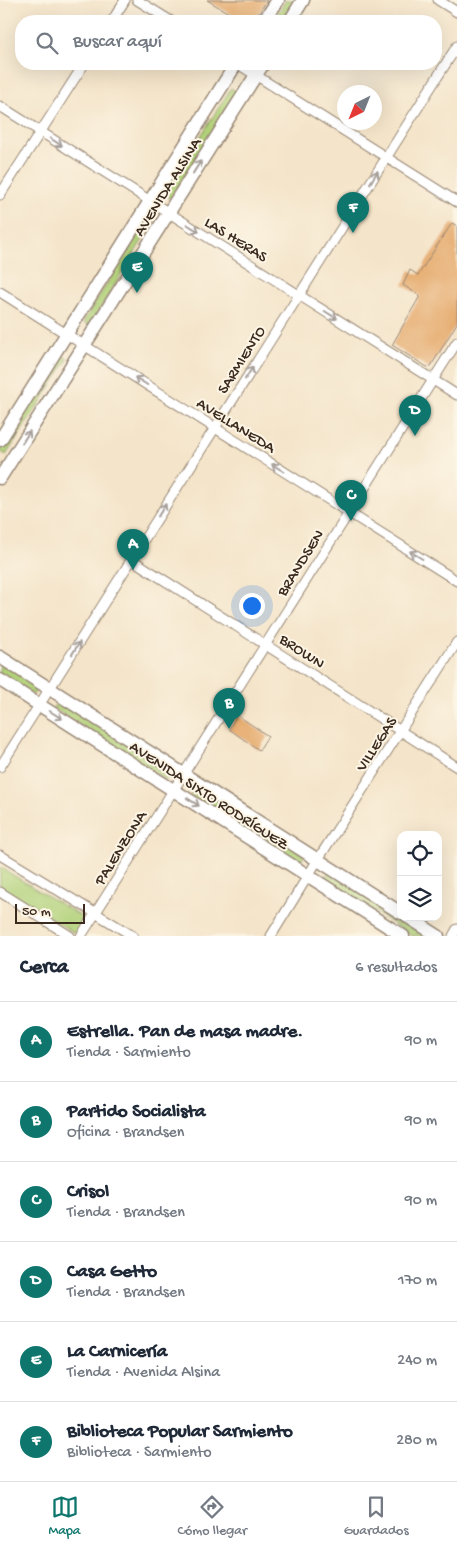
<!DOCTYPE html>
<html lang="es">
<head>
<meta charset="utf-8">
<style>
	:root { --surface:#fff; --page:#f6f6f7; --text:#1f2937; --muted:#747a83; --line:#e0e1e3; --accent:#0f766e }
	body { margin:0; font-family:"Gochi Hand",sans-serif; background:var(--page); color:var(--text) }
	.controls { position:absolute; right:15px; bottom:15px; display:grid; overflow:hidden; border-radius:10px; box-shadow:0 5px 20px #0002 }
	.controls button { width:45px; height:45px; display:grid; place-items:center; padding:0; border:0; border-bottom:1px solid var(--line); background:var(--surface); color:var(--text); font:25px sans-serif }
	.compass { position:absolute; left:337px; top:85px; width:45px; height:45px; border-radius:50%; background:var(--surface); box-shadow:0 5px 20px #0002; rotate:223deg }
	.scale { position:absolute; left:15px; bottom:12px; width:70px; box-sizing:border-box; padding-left:5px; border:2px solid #3b2a1e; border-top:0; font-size:14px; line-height:18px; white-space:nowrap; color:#3b2a1e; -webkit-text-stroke:4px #fcf5e5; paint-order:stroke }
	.you { position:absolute; left:251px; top:605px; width:18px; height:18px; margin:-12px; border:4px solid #fff; border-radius:50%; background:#1a73e8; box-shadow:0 0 0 8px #1a73e833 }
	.badge { display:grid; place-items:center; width:32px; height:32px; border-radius:50%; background:var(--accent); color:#fff; font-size:16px; font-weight:700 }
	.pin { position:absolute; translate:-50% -41px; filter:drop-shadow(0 1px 2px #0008) }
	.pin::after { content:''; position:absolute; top:26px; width:18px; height:15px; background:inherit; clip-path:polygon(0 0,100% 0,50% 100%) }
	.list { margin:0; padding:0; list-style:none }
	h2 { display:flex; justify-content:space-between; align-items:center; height:65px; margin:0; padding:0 20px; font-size:21px }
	h2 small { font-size:16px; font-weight:400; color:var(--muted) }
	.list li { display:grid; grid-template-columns:32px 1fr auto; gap:15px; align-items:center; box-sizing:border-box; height:80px; padding:0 20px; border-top:1px solid var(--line) }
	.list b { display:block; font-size:19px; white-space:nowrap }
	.list p { margin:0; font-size:16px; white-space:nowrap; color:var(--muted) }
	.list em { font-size:16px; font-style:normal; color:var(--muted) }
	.icon { flex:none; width:28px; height:28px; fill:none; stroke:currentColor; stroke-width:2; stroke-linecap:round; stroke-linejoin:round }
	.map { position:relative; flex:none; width:457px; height:936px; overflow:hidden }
	.search { position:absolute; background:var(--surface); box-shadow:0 5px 20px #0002; left:15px; right:15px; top:15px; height:55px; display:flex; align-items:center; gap:12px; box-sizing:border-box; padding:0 18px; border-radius:20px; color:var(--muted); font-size:19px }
	.sheet { height:545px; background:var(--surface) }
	nav { display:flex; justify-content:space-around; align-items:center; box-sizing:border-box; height:70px; border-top:1px solid var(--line); background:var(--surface); font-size:14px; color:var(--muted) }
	nav a { display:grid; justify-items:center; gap:2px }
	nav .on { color:var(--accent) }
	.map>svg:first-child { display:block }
	.green { fill:#b1d179; stroke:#767e4c }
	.building { fill:#e5a96a }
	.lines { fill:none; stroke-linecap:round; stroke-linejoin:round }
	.street-casing { stroke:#988774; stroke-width:11 }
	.secondary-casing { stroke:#988774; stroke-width:15 }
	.street { stroke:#fff; stroke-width:9 }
	.secondary { stroke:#fff; stroke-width:12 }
	.oneway { stroke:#a79f9a }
	.labels { text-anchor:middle; stroke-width:4; stroke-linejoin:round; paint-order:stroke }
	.street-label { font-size:16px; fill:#3b2a1e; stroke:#fcf5e5 }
</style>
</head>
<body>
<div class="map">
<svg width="457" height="936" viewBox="0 0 457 936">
	<rect width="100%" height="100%" fill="#fcf5e5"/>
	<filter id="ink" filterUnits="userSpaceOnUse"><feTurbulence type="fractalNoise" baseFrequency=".02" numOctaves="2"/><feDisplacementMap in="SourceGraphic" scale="10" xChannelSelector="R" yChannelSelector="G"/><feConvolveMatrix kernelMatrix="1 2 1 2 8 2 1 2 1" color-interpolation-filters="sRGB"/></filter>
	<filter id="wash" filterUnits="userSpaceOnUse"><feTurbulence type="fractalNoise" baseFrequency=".0096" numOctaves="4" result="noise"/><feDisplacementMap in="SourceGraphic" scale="20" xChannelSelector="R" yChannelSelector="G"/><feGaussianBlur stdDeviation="1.12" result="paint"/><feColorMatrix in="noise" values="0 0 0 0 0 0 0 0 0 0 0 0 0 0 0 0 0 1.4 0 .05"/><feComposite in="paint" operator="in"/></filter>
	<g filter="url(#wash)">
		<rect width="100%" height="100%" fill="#f4e4c9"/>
		<g class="green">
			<polygon points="286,0 295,0 281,21 273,21"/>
			<polygon points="231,88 237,92 170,198 164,194"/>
			<polygon points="149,216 155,220 89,326 83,322"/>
			<polygon points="62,355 68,359 6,455 0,451"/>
			<polygon points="0,662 39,686 33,695 0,674"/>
			<polygon points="58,700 172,772 166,780 53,708"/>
			<polygon points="196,786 305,855 299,863 190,795"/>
			<polygon points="0,867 85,919 76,934 0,887"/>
			<polygon points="329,871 430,936 412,936 324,879"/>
		</g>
		<g id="blocks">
			<g class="building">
				<polygon points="207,0 267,0 254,21 242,21"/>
				<polygon points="452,223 457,226 457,323 431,366 427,367 392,345 420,296 403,285 410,270 418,275"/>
				<polygon points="237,715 268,736 259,750 229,729"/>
			</g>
		</g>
	</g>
	<g filter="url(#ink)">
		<use href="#blocks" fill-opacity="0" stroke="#988774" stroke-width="1"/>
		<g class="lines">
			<defs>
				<g id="street">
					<polyline points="137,0 171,21"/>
					<polyline points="438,0 457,12"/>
					<polyline points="112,21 125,0"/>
					<polyline points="238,64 457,202"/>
					<polyline points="0,106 457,395"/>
					<polyline points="0,195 84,64"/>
					<polyline points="0,292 457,581"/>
					<polyline points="131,559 457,767"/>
					<polyline points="0,767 457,46"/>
					<polyline points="0,855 133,936"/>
					<polyline points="0,892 70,936"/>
					<polyline points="81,936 457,342"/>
					<polyline points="271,936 317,861 457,642"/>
					<polyline points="453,936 457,929"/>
				</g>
				<g id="secondary">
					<polyline points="264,21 278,0"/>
					<polyline points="290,21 303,0"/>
					<polyline points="0,440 236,64"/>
					<polyline points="0,478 263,64"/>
					<polyline points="0,657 401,913"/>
					<polyline points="0,680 403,936"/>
					<polyline points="408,917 438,936"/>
				</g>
			</defs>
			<use href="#street" class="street-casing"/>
			<use href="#secondary" class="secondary-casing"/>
			<use href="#street" class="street"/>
			<use href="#secondary" class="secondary"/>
		</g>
		<defs><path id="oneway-shaft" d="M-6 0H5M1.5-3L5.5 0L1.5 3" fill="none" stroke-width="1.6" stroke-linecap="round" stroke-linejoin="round" transform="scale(1.25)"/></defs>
		<g class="oneway">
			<use href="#oneway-shaft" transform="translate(56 142) rotate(32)"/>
			<use href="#oneway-shaft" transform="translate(197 167) rotate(-58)"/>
			<use href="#oneway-shaft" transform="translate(374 177) rotate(-58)"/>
			<use href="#oneway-shaft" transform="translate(193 228) rotate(32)"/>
			<use href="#oneway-shaft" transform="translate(331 315) rotate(32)"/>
			<use href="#oneway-shaft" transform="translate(249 373) rotate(-58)"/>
			<use href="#oneway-shaft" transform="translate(141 381) rotate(-148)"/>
			<use href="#oneway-shaft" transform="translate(26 437) rotate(-58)"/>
			<use href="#oneway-shaft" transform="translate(278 468) rotate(-148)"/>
			<use href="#oneway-shaft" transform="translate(162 510) rotate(-58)"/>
			<use href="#oneway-shaft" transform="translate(416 555) rotate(-148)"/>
			<use href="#oneway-shaft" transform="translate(76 648) rotate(-58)"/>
			<use href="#oneway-shaft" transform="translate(56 715) rotate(32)"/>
			<use href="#oneway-shaft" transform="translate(193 802) rotate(33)"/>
		</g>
	</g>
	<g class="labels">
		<g class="street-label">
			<text transform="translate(166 186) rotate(-58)" y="6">AVENIDA ALSINA</text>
			<text transform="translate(237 238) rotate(32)" y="6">LAS HERAS</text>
			<text transform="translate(240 359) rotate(-58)" y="6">SARMIENTO</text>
			<text transform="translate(237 424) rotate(32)" y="6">AVELLANEDA</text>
			<text transform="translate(299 562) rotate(-58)" y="6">BRANDSEN</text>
			<text transform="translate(303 650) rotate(33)" y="6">BROWN</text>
			<text transform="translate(375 743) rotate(-57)" y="6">VILLEGAS</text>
			<text transform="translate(210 794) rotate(33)" y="6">AVENIDA SIXTO RODRÍGUEZ</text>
			<text transform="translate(119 847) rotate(-58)" y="6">PALENZONA</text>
		</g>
	</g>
</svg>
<div class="controls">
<button><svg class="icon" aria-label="locate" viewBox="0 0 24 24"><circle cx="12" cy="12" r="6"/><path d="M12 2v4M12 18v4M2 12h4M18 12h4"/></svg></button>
<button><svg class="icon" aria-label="layers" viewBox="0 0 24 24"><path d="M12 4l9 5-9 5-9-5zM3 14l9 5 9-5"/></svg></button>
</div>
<svg class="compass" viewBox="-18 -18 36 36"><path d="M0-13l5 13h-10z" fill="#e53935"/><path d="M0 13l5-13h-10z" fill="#747a83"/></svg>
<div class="scale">50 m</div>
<div class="you"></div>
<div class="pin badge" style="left:133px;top:570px">A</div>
<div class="pin badge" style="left:229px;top:729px">B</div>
<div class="pin badge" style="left:351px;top:521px">C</div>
<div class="pin badge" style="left:415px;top:436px">D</div>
<div class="pin badge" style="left:137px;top:293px">E</div>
<div class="pin badge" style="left:353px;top:233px">F</div>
<div class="search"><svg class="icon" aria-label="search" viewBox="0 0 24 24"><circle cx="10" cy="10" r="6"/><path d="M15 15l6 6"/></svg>Buscar aquí</div>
</div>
<section class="sheet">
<h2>Cerca<small>6 resultados</small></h2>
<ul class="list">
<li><span class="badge">A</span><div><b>Estrella. Pan de masa madre.</b><p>Tienda · Sarmiento</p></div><em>90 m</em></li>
<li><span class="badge">B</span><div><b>Partido Socialista</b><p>Oficina · Brandsen</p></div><em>90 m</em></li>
<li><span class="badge">C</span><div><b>Crisol</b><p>Tienda · Brandsen</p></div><em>90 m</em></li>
<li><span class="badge">D</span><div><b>Casa Getto</b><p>Tienda · Brandsen</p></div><em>170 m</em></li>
<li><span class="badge">E</span><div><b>La Carnicería</b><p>Tienda · Avenida Alsina</p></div><em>240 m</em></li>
<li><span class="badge">F</span><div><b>Biblioteca Popular Sarmiento</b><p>Biblioteca · Sarmiento</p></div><em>280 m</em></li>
</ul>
</section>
<nav>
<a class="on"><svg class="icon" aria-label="map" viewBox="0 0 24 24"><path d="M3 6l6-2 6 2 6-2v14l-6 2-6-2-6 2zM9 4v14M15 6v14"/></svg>Mapa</a>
<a><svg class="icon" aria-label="directions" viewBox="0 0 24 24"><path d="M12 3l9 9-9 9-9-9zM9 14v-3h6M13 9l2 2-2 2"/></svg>Cómo llegar</a>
<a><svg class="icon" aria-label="saved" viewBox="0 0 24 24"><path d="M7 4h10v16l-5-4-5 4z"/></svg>Guardados</a>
</nav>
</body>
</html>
